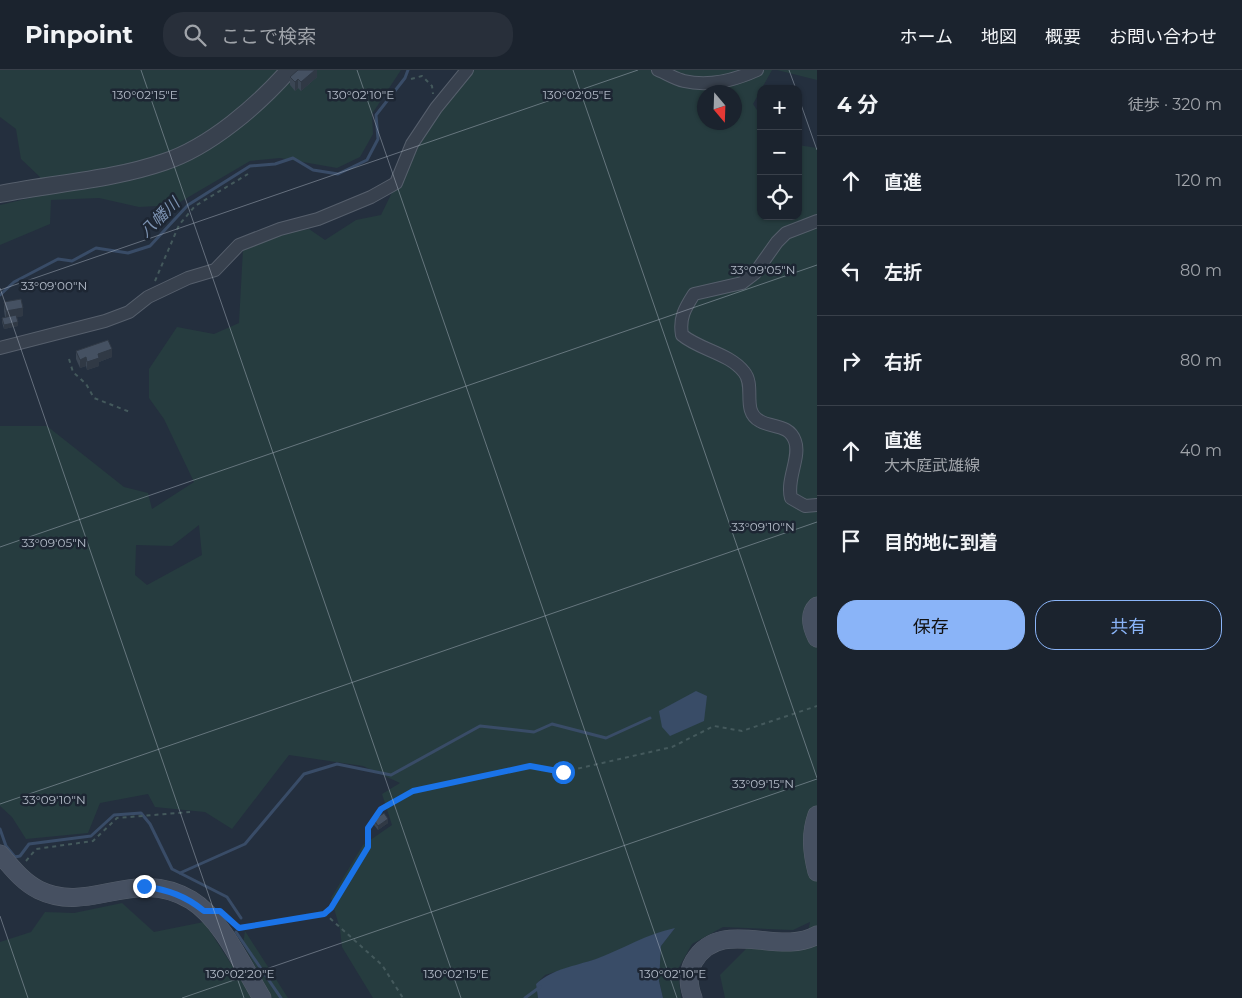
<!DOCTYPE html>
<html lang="ja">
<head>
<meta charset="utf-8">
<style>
	:root { --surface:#1b232e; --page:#282f3a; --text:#f1f3f6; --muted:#a0a4aa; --line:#39404a; --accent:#8ab4f8 }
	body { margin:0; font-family:Montserrat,"Noto Sans JP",sans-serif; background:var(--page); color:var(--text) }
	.controls { position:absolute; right:15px; top:15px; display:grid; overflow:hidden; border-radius:10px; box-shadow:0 1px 4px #0004 }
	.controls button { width:45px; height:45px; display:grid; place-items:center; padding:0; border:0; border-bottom:1px solid var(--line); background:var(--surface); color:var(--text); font:25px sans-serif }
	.compass { position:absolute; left:697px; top:15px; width:45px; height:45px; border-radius:50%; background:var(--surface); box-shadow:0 1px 4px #0004; rotate:161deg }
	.stop { position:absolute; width:15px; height:15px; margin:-11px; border:4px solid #1a73e8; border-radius:50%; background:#fff }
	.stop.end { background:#1a73e8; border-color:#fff; box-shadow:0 1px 5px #0008 }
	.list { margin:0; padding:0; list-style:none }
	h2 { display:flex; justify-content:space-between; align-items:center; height:65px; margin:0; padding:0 20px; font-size:21px }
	h2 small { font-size:16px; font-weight:400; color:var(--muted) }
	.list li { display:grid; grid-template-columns:32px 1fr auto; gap:15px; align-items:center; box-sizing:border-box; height:90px; padding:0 20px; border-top:1px solid var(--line) }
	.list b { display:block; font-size:19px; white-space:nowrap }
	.list p { margin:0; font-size:16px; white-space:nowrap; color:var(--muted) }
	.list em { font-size:16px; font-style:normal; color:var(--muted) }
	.actions { display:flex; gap:10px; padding:15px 20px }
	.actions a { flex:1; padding:11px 0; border:1px solid var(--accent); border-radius:20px; text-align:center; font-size:18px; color:var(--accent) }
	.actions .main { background:var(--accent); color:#111 }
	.icon { flex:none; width:28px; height:28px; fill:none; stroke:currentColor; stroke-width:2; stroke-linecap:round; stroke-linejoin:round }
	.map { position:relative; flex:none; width:817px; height:928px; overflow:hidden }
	header { display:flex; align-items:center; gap:30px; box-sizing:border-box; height:70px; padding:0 25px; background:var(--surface); border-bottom:1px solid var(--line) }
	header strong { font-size:24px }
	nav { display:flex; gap:28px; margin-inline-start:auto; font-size:18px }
	.search { width:350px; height:45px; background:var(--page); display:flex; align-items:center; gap:12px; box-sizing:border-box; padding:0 18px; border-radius:20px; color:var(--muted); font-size:19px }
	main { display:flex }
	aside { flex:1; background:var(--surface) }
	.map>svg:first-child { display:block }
	.green { fill:#263c3f; fill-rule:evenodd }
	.water { fill:#394c67 }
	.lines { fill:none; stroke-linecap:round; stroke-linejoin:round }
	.stream { stroke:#394c67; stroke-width:3 }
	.minor-casing { stroke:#565f6c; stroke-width:14 }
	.tertiary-casing { stroke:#565f6c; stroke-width:18 }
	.secondary-casing { stroke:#565f6c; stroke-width:19 }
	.path { stroke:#44595c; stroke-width:2; stroke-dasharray:4 4; stroke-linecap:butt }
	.minor { stroke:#38414e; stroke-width:12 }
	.tertiary { stroke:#38414e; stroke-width:16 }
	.secondary { stroke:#465061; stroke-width:18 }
	.wall { fill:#3b4654 }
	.shaded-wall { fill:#303945 }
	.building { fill:#455162; stroke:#303945 }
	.route { stroke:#1a73e8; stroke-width:6 }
	.ticks { fill:none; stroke:#b4bcc9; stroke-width:1; stroke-opacity:0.45 }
	.labels { text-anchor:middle; stroke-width:5; stroke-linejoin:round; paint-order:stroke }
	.water-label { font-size:16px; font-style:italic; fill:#7c92b1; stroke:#1d2633 }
	.ticks-label { font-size:12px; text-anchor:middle; fill:#b4bcc9; stroke:#1d2633; stroke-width:5; stroke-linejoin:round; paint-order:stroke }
</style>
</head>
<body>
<header>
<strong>Pinpoint</strong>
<div class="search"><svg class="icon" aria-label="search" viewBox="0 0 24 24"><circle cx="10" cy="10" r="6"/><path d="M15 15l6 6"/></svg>ここで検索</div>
<nav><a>ホーム</a><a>地図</a><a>概要</a><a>お問い合わせ</a></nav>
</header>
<main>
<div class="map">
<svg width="817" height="928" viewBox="0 0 817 928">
	<rect width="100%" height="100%" fill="#242f3e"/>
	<g class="green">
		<polygon points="0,0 401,0 372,44 373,64 360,87 337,98 280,88 250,91 175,135 139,137 99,128 51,130 50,154 0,175 0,135 38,126 40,107 21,89 16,59 0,47"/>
		<path d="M472 0H772L753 34 761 46V146H798V75L817 78V928H725L720 905 747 878 806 873 810 852 793 860 723 857 692 874 678 899 681 928H663L659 911 661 876 674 859 597 889 545 905 536 914 538 928H373L342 877 340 859 331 828 363 775 392 755 382 724 400 713 363 696 289 685 232 759 205 742 155 737 148 724 100 733 88 763 26 769 12 747 0 736V356H47L124 417 148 423 152 439 194 412 164 349 149 328V299L177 257 214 264 239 253 243 179 280 164 309 159 325 170 356 150 381 145 400 106 442 36ZM704 22H734V52H704ZM199 455 202 485 147 515 135 505 136 475 172 476Z"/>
		<polygon points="777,0 817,0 817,10"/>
		<polygon points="122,833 154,862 204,852 253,928 0,928 0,872 31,862 45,842 74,843"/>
		<polygon points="245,861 288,928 272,928 243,874"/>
	</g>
	<g class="water">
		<polygon points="696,621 707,626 704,651 670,666 662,657 659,641"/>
		<path d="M675 858 661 876 659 911 663 928H538L536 914C552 899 575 896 596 889 623 879 646 864 675 858Z"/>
	</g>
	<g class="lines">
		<g class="stream">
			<polyline points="0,225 14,212 58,189 72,191 96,178 128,183 150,176 188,135 250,96 275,94 293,88 313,100 338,104 367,90 378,69 376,45 405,8 408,0"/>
			<polyline points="0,759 6,776 15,787 20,786 29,774 91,766 114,745 141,743 150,754 172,799 227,827 241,848"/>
			<polyline points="180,803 245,774 304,704 337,694 391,705 480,656 534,662 552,654 606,668 650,648"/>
			<polyline points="236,862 281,928"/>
			<polyline points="525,928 540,917"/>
		</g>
		<defs>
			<g id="minor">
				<path d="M658 0C666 3 675 9 684 11 709 17 735 10 757 0"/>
				<path d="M817 151 786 163 777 172 755 203 742 213 694 224C685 238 679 248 682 265 700 280 729 283 744 302 756 316 741 341 760 351 772 358 789 354 795 371 801 387 786 409 791 428L805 436 817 435"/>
				<polyline points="0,278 105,251 129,242 148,227 188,208 215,200 239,175 280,159 318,149 371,127 396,113 412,74 436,38 467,0"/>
			</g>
			<path id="tertiary" d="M0 124C55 113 112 110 164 92 210 77 258 35 289 0"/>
			<g id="secondary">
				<path d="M817 536C808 545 812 558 817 568"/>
				<path d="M817 745C810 765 812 782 817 802"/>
				<path d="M0 784C12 798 23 812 39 820 90 845 134 796 191 830 221 848 244 898 262 928"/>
				<path d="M693 928C688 915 687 903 694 891 721 846 779 887 817 865"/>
			</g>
		</defs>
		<use href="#minor" class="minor-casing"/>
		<use href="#tertiary" class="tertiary-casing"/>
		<use href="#secondary" class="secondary-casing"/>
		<g class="path">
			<polyline points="411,9 422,6 432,16 433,24"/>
			<polyline points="155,211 179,155 195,136 248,104"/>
			<polyline points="69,289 73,302 86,314 94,328 130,342"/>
			<polyline points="26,791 36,779 93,771 117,748 190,742"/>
			<polyline points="324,843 382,895 403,928"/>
			<polyline points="237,857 239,858 324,843 331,838 368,777 368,758 381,739 413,721 530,696 563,702 672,677 714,656 742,661 817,636"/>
		</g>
		<use href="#minor" class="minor"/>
		<use href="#tertiary" class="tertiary"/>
		<use href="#secondary" class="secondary"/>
	</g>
	<g class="wall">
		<polygon points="317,0 317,7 301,21 298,18 295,21 290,15 290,7"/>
		<polygon points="4,232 23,246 17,247 18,256 4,259 2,252 2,248 5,247 4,241"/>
		<polygon points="76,281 112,287 99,292 99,296 87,300 86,296 80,298 76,289"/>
		<polygon points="374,750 388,753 378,760 374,755"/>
	</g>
	<g class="shaded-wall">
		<polygon points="315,0 317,0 317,7 301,21 301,12"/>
		<polygon points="298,9 298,18 295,21 295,12"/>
		<polygon points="23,238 23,246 6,250 6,241"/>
		<polygon points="18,252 18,256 4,259 4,255"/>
		<polygon points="112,279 112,287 99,292 99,296 87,300 87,292 98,284"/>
		<polygon points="86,287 86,296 80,298 80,290"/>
		<polygon points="388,749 388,753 378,760 378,756"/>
	</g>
	<g class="building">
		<polygon points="298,0 315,0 301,12 298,9 295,12 290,7"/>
		<polygon points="21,229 23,238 6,241 4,232"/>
		<polygon points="16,245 18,252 4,255 2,248"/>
		<polygon points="108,270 112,279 98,284 99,288 87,292 86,287 80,290 76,281"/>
		<polygon points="384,743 388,749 378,756 374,750"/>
	</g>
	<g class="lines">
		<path class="route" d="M144 816C168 820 186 826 204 841H220L239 858 324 844 331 838 368 777V758L381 739 413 721 530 696 563 702"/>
	</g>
	<path class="ticks" d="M141 0 461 928M357 0 677 928M573 0 817 708M789 0 796 19M798 26 817 80M0 218 244 928M0 220 638 0M0 477 817 195M0 734 817 452M0 846 28 928M182 928 817 709"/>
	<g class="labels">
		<g class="water-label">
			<text transform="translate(159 147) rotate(-44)" y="6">八幡川</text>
		</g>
	</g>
	<g class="ticks-label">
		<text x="145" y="29">130°02'15"E</text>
		<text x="361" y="29">130°02'10"E</text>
		<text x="577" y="29">130°02'05"E</text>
		<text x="763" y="204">33°09'05"N</text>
		<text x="54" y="220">33°09'00"N</text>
		<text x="763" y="461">33°09'10"N</text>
		<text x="54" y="477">33°09'05"N</text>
		<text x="763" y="718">33°09'15"N</text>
		<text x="54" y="734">33°09'10"N</text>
		<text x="240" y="908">130°02'20"E</text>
		<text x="456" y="908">130°02'15"E</text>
		<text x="673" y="908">130°02'10"E</text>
	</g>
</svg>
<div class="controls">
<button>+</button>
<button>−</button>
<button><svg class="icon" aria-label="locate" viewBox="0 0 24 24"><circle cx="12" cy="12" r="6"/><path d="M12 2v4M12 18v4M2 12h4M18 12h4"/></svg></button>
</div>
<svg class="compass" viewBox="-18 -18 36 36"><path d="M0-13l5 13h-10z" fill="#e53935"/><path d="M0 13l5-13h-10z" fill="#a0a4aa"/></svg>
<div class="stop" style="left:563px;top:702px"></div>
<div class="stop end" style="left:144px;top:816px"></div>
</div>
<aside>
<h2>4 分<small>徒歩 · 320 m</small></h2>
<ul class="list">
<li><svg class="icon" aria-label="ahead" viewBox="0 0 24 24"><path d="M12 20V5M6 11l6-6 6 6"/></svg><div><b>直進</b></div><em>120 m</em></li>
<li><svg class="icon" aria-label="left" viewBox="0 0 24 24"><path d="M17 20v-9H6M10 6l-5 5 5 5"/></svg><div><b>左折</b></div><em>80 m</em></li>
<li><svg class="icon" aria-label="right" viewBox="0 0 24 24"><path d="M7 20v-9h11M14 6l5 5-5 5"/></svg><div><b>右折</b></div><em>80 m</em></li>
<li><svg class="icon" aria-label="ahead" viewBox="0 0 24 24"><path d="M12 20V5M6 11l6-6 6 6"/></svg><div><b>直進</b><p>大木庭武雄線</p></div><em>40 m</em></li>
<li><svg class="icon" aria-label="arrive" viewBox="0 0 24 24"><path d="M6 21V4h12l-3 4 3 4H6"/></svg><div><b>目的地に到着</b></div></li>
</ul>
<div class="actions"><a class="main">保存</a><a>共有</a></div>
</aside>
</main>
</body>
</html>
